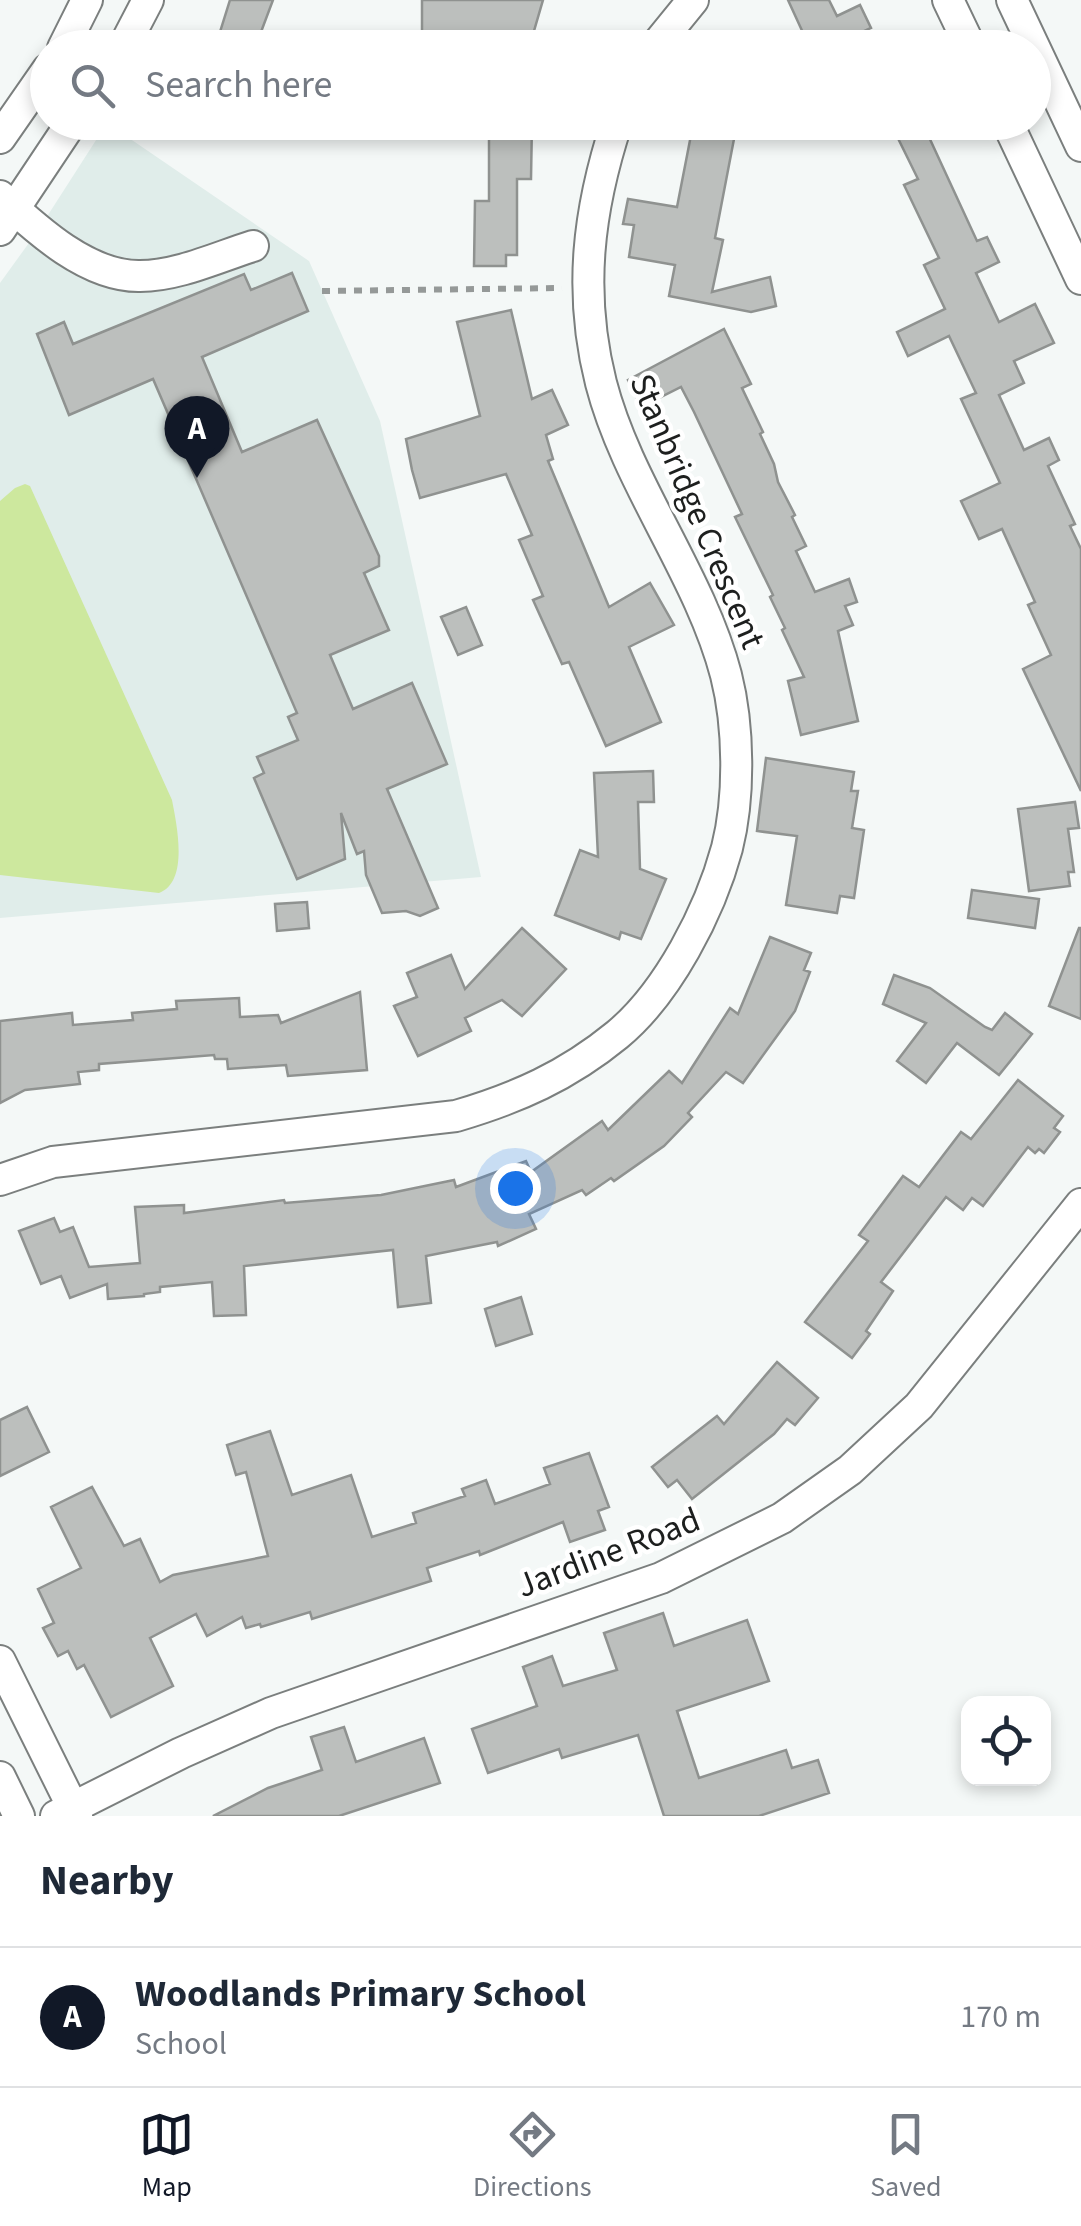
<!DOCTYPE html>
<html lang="en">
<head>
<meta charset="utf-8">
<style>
	:root { --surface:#fff; --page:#f6f6f7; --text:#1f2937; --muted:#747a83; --line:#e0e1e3; --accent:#111827 }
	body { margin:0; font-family:"Source Sans 3",sans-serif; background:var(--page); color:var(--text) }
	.controls { position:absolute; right:30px; bottom:30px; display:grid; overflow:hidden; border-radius:20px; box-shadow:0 5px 15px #0003 }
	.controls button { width:90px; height:90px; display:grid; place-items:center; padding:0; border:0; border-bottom:2px solid var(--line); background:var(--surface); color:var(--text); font:50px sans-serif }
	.you { position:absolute; left:515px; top:1188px; width:35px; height:35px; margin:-25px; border:8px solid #fff; border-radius:50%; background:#1a73e8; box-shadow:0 0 0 15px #1a73e833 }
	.badge { display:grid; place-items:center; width:65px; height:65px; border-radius:50%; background:var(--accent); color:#fff; font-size:32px; font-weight:700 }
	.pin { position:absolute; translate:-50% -82px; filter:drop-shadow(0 2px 5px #0008) }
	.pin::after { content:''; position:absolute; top:52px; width:35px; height:30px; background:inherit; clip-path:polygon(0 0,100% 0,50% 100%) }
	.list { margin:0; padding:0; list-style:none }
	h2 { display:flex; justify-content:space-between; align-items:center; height:130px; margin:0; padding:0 40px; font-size:42px }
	h2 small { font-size:32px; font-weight:400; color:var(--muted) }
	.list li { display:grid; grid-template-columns:65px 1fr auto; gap:30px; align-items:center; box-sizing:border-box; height:140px; padding:0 40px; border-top:2px solid var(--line) }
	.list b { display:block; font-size:38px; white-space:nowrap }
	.list p { margin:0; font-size:32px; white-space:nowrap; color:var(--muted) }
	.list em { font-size:32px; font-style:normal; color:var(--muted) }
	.icon { flex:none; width:55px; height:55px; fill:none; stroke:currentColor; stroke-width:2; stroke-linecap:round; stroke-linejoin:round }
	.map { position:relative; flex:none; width:1081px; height:1816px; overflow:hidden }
	.search { position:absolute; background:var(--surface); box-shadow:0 5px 15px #0003; left:30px; right:30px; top:30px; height:110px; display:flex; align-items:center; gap:25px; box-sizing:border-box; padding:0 35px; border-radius:55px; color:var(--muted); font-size:38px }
	.sheet { height:270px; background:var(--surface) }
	nav { display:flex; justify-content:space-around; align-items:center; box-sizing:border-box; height:140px; border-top:2px solid var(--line); background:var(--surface); font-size:28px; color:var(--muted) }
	nav a { display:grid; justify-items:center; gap:5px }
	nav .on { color:var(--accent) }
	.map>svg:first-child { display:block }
	.built { fill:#e0edea }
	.green { fill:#cde89e }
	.building { fill:#bcbfbd; stroke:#8f9290; stroke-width:2.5 }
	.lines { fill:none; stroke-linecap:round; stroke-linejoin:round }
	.minor-casing { stroke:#7b7f7e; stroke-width:34 }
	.path { stroke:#959998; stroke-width:6; stroke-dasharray:8 8; stroke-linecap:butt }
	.minor { stroke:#fff; stroke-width:30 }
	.labels { text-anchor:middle; stroke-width:9; stroke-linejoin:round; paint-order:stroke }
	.street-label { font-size:35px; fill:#1d1f1e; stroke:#fff }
</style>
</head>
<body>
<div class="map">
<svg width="1081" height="1816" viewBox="0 0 1081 1816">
	<rect width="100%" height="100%" fill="#f4f8f7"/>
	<polygon class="built" points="107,123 309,261 380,421 481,877 0,918 0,283 39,229"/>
	<path class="green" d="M25 484 30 486 172 800C177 826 189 882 159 893L0 875V501L15 488Z"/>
	<g class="building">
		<polygon points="230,0 273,0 255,48 215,48"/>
		<polygon points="422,0 543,0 529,48 422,48"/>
		<polygon points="788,0 829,0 837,16 860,5 871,28 828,48 810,48"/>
		<polygon points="498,122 532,122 531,179 517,179 517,255 506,255 506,266 474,266 475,201 489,201 489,135"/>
		<polygon points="890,122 922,122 977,241 987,237 999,262 976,273 999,322 1035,304 1054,343 1014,361 1024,383 999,395 1024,450 1049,438 1059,460 1048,466 1075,524 1070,526 1081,549 1081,791 1023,669 1051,655 1028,605 1035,602 1002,529 979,539 961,501 1000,483 961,399 976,393 949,336 908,356 897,332 945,309 924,265 939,258 904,185 918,179"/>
		<polygon points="692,130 734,139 715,238 723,240 712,292 770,277 776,306 751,312 669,296 675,265 629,257 634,225 623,224 628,199 677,207"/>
		<polygon points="292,273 308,311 202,357 242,452 317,420 379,556 379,566 364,573 389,630 330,655 353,709 412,683 447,764 387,789 438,908 420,916 406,911 382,913 366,875 364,851 357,854 341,813 345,859 297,879 254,778 264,773 257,757 298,740 288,717 297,713 153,379 69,415 37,334 64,322 73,344 244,274 251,290"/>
		<polygon points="511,310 532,399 552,390 568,425 546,435 553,459 548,461 609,607 650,583 674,625 629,647 661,722 606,746 569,662 562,664 533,600 543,596 519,540 532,535 506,474 420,498 412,470 406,439 480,416 457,322"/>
		<polygon points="724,329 751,384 742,388 763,432 760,434 774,464 778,482 795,515 792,517 806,546 796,551 815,592 849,579 857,602 845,606 853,625 838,631 858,721 801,735 788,681 804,677 782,630 785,628 770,597 773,595 735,517 742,514 694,412 681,387 641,407 628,380"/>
		<polygon points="466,607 482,645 458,655 441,617"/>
		<polygon points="766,758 854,772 851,791 858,791 852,828 864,830 854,898 840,896 837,913 786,905 797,836 757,831"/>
		<polygon points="653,771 654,802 638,802 640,869 666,879 641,939 621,932 619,939 555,915 580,850 598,857 594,773"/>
		<polygon points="1075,802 1079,828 1068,829 1074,872 1068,872 1070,886 1029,891 1018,809"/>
		<polygon points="972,890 1039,899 1035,928 968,918"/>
		<polygon points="307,902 309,928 277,931 275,904"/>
		<polygon points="522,928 566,969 522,1016 502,1000 465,1018 471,1031 418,1056 394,1006 417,997 407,973 451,955 465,989"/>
		<polygon points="1079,928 1081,928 1081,1019 1049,1006"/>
		<polygon points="770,937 811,953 804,970 810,972 795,1011 743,1083 726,1072 688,1113 692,1117 664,1146 614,1181 611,1178 586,1195 582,1190 529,1214 536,1229 498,1246 497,1242 426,1256 431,1303 398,1307 393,1250 244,1266 246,1315 214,1316 212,1282 160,1287 160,1292 144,1294 144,1296 108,1299 107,1284 70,1298 61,1276 41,1284 19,1231 54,1218 60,1232 73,1227 89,1267 140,1263 135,1207 184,1205 184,1213 284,1200 285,1203 381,1195 454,1180 456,1187 526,1161 531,1172 602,1121 608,1130 669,1071 682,1083 730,1008 738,1014"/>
		<polygon points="894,975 930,988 985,1027 992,1030 1005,1013 1032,1034 999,1075 957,1043 926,1083 897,1061 926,1023 883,1004"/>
		<polygon points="360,992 367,1070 288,1076 286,1065 228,1069 227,1059 215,1059 214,1055 99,1064 99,1070 78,1072 80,1084 25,1090 0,1103 0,1021 72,1013 73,1025 133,1020 132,1013 177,1009 176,1001 239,998 240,1017 278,1015 281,1023"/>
		<polygon points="1018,1080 1063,1116 1054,1128 1060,1132 1044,1153 1039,1149 1035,1153 1028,1147 983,1206 972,1198 963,1210 946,1197 881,1282 893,1291 866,1331 870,1334 852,1358 805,1322 868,1241 859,1235 903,1176 919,1187 961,1132 971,1139"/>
		<polygon points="521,1297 532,1334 496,1346 485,1309"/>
		<polygon points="777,1362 818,1398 795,1425 787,1419 774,1434 692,1499 677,1480 668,1487 652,1467 717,1416 724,1424"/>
		<polygon points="27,1407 49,1452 0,1476 0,1420"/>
		<polygon points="270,1431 292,1495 351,1475 372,1537 416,1523 413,1513 465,1496 462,1489 486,1480 495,1504 550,1484 544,1468 589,1453 609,1507 598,1511 605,1530 570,1542 563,1522 480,1555 479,1551 427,1568 431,1581 312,1619 310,1612 261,1627 260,1624 246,1628 242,1617 207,1636 196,1614 150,1638 173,1686 111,1717 84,1665 77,1669 68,1651 58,1656 43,1628 54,1623 38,1589 81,1568 51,1507 92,1487 124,1546 140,1539 160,1582 173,1575 268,1556 246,1472 236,1475 227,1445"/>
		<polygon points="663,1613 674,1646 747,1620 769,1681 677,1711 699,1778 786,1750 792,1768 818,1760 829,1793 759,1816 664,1816 638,1735 562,1758 559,1749 488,1773 472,1729 537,1706 523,1667 552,1656 563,1686 617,1670 604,1633"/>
		<polygon points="344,1727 356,1762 424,1738 440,1783 339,1816 213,1816 268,1788 322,1770 311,1737"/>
	</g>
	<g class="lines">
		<defs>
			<g id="minor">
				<polyline points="948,0 971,48"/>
				<polyline points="1012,0 1081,146"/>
				<polyline points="63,48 87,0"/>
				<polyline points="123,48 148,0"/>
				<polyline points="654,48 693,0"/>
				<polyline points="1007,122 1081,279"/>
				<polyline points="0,138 48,69"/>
				<path d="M0 196C37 230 88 277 140 276 178 276 218 257 253 246"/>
				<polyline points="0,230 72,122"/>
				<path d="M0 1180 53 1162 456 1116C517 1098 567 1076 617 1035 668 993 710 911 727 848 740 797 739 726 726 675 700 575 627 484 601 383 578 292 588 210 617 122"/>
				<polyline points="0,1661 77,1816"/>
				<polyline points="0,1777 19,1816"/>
				<polyline points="56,1816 181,1753 271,1713 661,1578 782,1518 850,1470 919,1406 1081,1204"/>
			</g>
		</defs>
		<use href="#minor" class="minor-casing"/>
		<polyline class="path" points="322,291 562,288"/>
		<use href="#minor" class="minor"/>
	</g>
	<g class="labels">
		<g class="street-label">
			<text transform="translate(698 511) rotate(67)" y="12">Stanbridge Crescent</text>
			<text transform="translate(608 1552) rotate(-21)" y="12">Jardine Road</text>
		</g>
	</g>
</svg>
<div class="controls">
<button><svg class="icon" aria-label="locate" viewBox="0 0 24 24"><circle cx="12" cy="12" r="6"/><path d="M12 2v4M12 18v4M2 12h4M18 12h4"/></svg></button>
</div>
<div class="you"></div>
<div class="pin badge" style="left:197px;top:478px">A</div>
<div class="search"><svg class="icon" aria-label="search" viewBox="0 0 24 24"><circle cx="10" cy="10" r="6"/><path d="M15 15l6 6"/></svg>Search here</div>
</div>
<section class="sheet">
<h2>Nearby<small></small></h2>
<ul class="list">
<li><span class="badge">A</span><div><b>Woodlands Primary School</b><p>School</p></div><em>170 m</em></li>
</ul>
</section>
<nav>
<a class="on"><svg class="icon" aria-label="map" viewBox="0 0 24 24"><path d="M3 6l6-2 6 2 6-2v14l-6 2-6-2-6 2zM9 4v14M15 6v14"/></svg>Map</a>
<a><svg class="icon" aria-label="directions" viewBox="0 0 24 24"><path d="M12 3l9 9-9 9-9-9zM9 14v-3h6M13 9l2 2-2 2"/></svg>Directions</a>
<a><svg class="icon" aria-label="saved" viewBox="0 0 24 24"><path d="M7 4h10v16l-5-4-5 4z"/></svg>Saved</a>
</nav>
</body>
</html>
